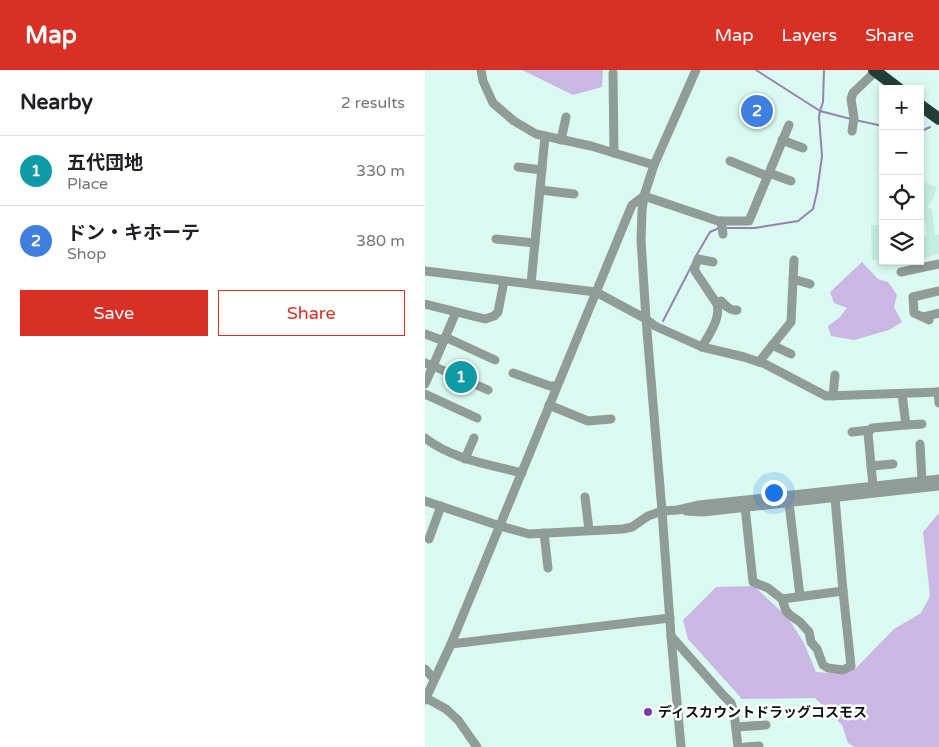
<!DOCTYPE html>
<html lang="en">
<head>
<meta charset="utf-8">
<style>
	:root { --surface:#fff; --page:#f6f6f6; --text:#202124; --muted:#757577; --line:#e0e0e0; --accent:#d93025 }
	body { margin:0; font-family:"Varela Round","Noto Sans JP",sans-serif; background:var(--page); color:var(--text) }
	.controls { position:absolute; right:15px; top:15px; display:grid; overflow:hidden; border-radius:0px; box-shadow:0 2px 8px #0003 }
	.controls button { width:45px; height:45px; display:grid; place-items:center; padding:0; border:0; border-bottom:1px solid var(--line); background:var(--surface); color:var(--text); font:25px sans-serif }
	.you { position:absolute; left:348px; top:422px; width:18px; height:18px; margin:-12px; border:4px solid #fff; border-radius:50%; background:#1a73e8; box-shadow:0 0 0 8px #1a73e833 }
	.badge { display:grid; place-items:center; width:32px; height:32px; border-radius:50%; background:var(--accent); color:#fff; font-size:16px; font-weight:700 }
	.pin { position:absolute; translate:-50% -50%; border:2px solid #fff; box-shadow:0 1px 5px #0006 }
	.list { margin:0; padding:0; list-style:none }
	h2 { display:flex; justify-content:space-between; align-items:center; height:65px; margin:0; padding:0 20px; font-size:21px }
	h2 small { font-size:16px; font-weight:400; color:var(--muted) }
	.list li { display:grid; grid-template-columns:32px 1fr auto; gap:15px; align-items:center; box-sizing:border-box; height:70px; padding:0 20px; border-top:1px solid var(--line) }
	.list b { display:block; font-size:19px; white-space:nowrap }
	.list p { margin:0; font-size:16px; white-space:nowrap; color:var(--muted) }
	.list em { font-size:16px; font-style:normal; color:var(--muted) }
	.actions { display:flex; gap:10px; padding:15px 20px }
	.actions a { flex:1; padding:11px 0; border:1px solid var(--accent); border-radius:0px; text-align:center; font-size:18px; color:var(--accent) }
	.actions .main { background:var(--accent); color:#fff }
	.icon { flex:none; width:28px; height:28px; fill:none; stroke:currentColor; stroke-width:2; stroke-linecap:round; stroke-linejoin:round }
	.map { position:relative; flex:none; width:514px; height:677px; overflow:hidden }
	header { display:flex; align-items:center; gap:30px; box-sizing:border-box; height:70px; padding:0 25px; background:var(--accent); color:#fff }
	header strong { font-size:24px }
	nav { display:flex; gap:28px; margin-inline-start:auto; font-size:18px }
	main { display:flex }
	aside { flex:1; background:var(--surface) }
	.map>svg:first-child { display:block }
	.built { fill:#c5eee3 }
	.green { fill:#cbb7e4 }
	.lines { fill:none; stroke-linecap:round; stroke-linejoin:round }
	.stream { stroke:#9582b2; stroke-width:2 }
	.minor { stroke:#8f9c98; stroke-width:9 }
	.highway { stroke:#233e37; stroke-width:12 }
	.poi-dot { fill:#7739ae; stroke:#fff; stroke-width:2 }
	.labels { text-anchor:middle; stroke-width:5; stroke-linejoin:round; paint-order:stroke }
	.poi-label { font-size:14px; font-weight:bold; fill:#0a1512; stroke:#fff; text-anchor:start }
</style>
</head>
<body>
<header>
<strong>Map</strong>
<nav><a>Map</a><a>Layers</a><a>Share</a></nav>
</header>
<main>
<aside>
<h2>Nearby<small>2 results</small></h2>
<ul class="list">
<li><span class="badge" style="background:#0f9aa8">1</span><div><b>五代団地</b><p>Place</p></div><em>330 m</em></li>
<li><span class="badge" style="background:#3f7fe0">2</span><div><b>ドン・キホーテ</b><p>Shop</p></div><em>380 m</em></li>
</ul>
<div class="actions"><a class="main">Save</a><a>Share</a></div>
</aside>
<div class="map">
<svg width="514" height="677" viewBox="0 0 514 677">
	<rect width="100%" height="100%" fill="#dafaf1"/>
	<g class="built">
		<polygon points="495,111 512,117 508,129 502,137 507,140 510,164 514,165 514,184 495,189 495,167 502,166 500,150 495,150"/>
		<polygon points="446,155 458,155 458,191 486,191 469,195 453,196 452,190 447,190"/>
	</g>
	<g class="green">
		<polygon points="97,0 178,0 177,17 148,25"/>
		<polygon points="437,192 453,209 463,212 472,225 469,237 477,252 464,260 429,270 406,266 403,256 414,248 422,238 409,233 405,222"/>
		<polygon points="514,443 514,677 430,677 423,673 417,655 390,628 317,629 263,569 258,550 291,517 329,516 363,548 379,573 391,602 418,604 431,598 469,559 496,543 505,526 498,462"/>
	</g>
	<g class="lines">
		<g class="stream">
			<polyline points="331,0 395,41 426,49"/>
			<polyline points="430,50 458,56"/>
			<polyline points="495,62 505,57"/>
			<polyline points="301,158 330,158 373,151 388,139 392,122 397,86 394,47 395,41 398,32 399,0"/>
			<polyline points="271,186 285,162 294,158"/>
			<polyline points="238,251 267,195"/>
		</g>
		<g class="minor">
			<polyline points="56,0 58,11 68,33 89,51 111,64 166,76 229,95"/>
			<polyline points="188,3 189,83"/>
			<polyline points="427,61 429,48 426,29 428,23 451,1"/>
			<polyline points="136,70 141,47"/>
			<polyline points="357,70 378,78"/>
			<polyline points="305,91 342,106"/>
			<polyline points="93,97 117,100"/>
			<polyline points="344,103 366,111"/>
			<polyline points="115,120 149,124"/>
			<polyline points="219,126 293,151 324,151 364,55"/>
			<polyline points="296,151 298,164"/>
			<polyline points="71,169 110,173"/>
			<polyline points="0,201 171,222 221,249 230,256 277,277 319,287 340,294 401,326 514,322"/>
			<polyline points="476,202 514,194"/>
			<polyline points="368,209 385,214"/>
			<polyline points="106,214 120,66"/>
			<path d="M296 231C301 236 305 241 312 240"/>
			<polyline points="0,234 60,249 69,246 73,242 79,211"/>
			<polyline points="498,247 514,243"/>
			<polyline points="504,250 489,243 488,227 514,221"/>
			<polyline points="0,264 19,271"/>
			<polyline points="20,267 70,290"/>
			<polyline points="347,275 366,284"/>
			<path d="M277 277C284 264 296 249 292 234L270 201V197L273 189 288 192"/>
			<polyline points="334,292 366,252 369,190"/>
			<polyline points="0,293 8,296 31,242"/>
			<polyline points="88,303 125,316 132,316"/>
			<polyline points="0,314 8,296 63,320"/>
			<polyline points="513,322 514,333"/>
			<polyline points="0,324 52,348"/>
			<polyline points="408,326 410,305"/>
			<polyline points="124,335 163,351 186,349"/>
			<polyline points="481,355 497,354"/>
			<polyline points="427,362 445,360"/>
			<path d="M0 368C29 390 62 394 97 403"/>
			<polyline points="495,374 497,411"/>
			<polyline points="40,389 49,368"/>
			<polyline points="446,396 468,394"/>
			<polyline points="448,416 443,363 447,358 481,355 477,324"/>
			<polyline points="160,427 164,460"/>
			<polyline points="0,431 75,456 104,464 198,459 207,457 223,446 237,441 253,440 274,435 514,409"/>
			<polyline points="364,433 375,526"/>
			<polyline points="320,437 328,512 343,518 357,529 418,521 410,428"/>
			<polyline points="261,441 278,442 514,416"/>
			<polyline points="119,463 123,498"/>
			<polyline points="4,469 16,436"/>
			<polyline points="357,529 361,541 365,545 375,552 384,562 386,572 392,579 398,595 403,598 418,600 426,596 418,521"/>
			<polyline points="246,566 298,625 306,633 309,642 313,677"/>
			<polyline points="26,574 245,548"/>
			<polyline points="0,599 9,609"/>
			<polyline points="1,628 21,639 33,650 52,677"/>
			<polyline points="0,630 26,574 207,135 219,126"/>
			<polyline points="311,657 341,655"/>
			<polyline points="256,677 246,566 237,441 221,249 216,170 217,141 219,126 229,95 271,0"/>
			<polyline points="320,677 334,676 334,677"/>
		</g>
		<g class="highway">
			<polyline points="449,0 474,19"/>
			<polyline points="495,35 514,49"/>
		</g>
	</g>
	<circle class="poi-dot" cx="223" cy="642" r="5"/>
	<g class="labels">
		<g class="poi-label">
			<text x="233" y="647">ディスカウントドラッグコスモス</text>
		</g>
	</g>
</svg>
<div class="controls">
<button>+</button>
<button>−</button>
<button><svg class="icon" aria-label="locate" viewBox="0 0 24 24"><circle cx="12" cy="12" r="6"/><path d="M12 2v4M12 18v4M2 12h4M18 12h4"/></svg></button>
<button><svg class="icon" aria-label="layers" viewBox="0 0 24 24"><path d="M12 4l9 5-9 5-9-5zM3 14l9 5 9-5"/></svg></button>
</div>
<div class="you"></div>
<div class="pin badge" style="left:36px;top:307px;background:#0f9aa8">1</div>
<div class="pin badge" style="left:332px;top:41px;background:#3f7fe0">2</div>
</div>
</main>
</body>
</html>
